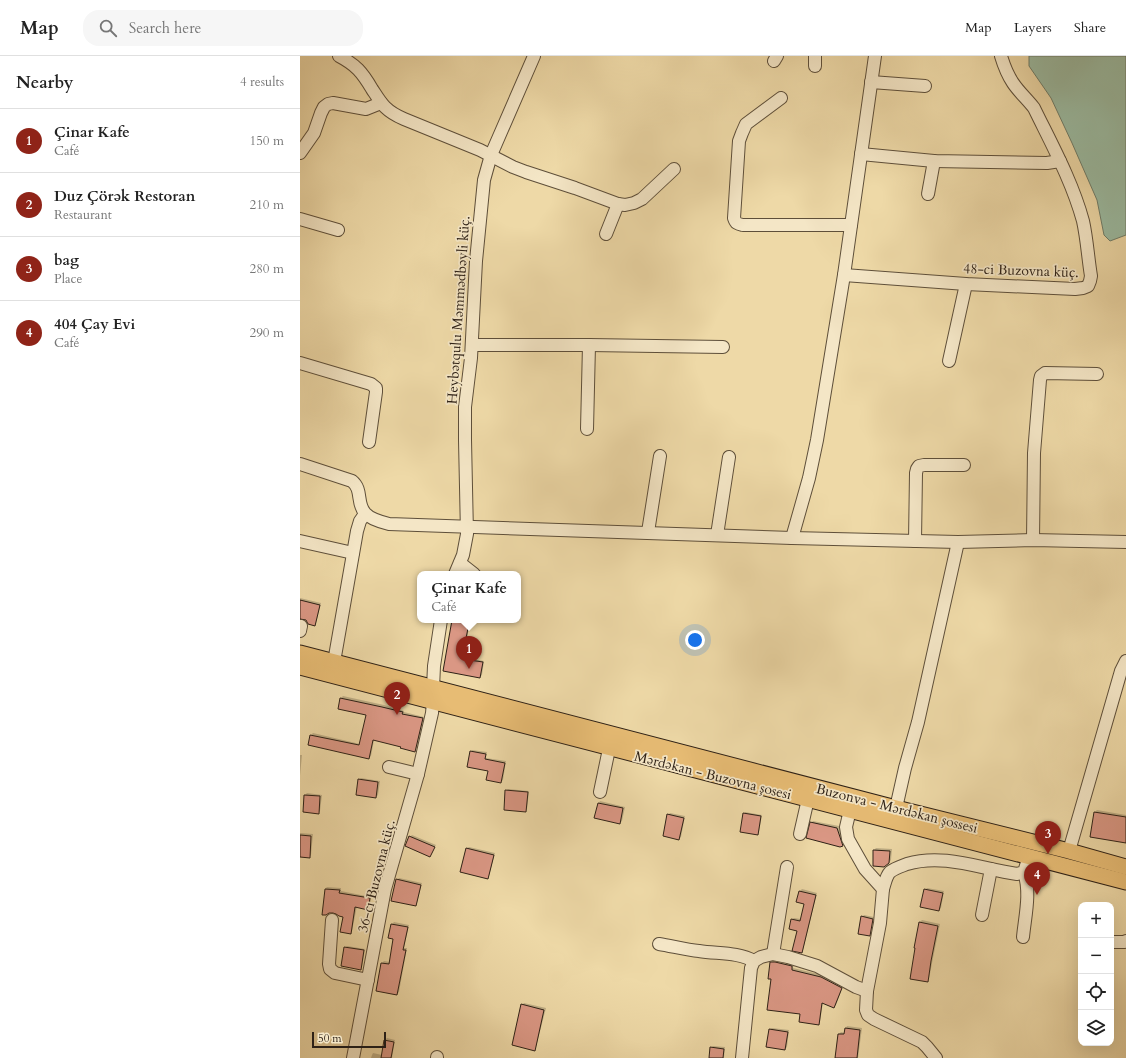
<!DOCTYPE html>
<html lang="en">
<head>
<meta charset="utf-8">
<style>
	:root { --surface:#fff; --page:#f6f6f6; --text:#222; --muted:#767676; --line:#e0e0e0; --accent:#8f2418 }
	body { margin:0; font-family:Cardo,serif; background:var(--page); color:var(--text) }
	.controls { position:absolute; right:12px; bottom:12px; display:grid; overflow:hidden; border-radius:8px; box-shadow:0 4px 16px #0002 }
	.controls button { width:36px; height:36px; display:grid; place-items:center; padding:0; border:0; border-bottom:1px solid var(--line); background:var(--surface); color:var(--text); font:20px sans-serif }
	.scale { position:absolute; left:12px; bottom:10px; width:74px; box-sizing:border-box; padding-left:4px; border:2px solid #2e2116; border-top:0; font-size:11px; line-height:14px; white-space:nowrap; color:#2e2116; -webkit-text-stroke:3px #f4e6c6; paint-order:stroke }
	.you { position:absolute; left:395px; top:584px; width:14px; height:14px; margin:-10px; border:3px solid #fff; border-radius:50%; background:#1a73e8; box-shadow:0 0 0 6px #1a73e833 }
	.badge { display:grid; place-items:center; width:26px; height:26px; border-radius:50%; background:var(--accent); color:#fff; font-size:13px; font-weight:700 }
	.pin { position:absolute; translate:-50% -33px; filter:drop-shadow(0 1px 2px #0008) }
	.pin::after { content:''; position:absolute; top:21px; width:14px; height:12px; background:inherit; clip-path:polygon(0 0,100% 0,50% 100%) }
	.popup { position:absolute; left:117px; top:515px; width:104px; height:52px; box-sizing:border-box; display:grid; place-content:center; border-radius:8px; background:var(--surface); filter:drop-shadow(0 1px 3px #0005); font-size:13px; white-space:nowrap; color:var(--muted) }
	.popup b { font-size:15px; color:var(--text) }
	.popup::after { content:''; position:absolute; left:50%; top:100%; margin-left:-8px; border:8px solid transparent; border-top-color:var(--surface) }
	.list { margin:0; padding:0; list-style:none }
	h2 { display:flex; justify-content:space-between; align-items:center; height:52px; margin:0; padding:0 16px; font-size:17px }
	h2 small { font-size:13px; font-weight:400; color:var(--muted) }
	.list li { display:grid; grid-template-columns:26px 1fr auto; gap:12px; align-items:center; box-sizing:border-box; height:64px; padding:0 16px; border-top:1px solid var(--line) }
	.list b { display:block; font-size:15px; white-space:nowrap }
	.list p { margin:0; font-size:13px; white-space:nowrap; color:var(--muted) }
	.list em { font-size:13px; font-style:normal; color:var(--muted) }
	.icon { flex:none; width:22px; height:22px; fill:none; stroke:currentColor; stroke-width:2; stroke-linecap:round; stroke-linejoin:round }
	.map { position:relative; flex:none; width:826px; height:1002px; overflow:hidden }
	header { display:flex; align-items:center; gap:24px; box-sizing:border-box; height:56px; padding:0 20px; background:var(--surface); border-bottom:1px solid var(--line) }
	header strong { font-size:19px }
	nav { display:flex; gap:22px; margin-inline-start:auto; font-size:14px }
	.search { width:280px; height:36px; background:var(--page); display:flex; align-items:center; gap:10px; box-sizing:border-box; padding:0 14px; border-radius:16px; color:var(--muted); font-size:15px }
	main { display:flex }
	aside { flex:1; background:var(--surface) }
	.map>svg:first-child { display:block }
	.water { fill:#9bbba2; stroke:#6f7d6a }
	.shadow { fill:#0003 }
	.building { fill:#da9784; stroke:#2e2116 }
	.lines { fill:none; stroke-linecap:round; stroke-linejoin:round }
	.minor-casing { stroke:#5e4f3a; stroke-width:14 }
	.major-casing { stroke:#2e2116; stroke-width:17 }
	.minor { stroke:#f4e6c6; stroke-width:12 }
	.major { stroke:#e7bc74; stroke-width:15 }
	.labels { text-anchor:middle; stroke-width:3.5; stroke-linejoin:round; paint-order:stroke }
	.street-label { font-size:14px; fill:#2e2116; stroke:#f4e6c6 }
</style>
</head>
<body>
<header>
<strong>Map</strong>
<div class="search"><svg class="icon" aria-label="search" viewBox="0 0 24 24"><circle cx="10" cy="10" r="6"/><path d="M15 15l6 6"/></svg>Search here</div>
<nav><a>Map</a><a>Layers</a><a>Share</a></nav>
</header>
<main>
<aside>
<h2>Nearby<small>4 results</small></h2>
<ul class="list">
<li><span class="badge">1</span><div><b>Çinar Kafe</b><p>Café</p></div><em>150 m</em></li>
<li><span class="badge">2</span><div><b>Duz Çörək Restoran</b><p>Restaurant</p></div><em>210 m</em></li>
<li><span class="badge">3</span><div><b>bag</b><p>Place</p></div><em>280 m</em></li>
<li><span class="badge">4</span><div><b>404 Çay Evi</b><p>Café</p></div><em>290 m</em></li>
</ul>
</aside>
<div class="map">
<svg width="826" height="1002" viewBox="0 0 826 1002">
	<rect width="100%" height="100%" fill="#eed9a7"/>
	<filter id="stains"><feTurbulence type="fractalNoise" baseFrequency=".005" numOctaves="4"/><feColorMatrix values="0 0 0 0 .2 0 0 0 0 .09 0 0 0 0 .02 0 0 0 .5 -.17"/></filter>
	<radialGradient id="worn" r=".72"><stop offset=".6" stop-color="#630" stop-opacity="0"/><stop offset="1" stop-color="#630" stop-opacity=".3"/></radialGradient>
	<polygon class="water" points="729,0 826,0 826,179 810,185 804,179 797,144 772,87 751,42 729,10"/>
	<g class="shadow">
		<polygon points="0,542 21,547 16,567 14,569 7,564 0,562"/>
		<polygon points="154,564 170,565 164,601 184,605 182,619 180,621 144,614"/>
		<polygon points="43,640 84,649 104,655 104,656 124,661 117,692 115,694 102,690 74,684 71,700 69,702 9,688 11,679 13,677 60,688 67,658 39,652 41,642"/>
		<polygon points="172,694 187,696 186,702 206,705 203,724 201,726 171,696"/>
		<polygon points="0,699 2,699 0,720"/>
		<polygon points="61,722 80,725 78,739 76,741 59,724"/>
		<polygon points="208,733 229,735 227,753 225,755 206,735"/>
		<polygon points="7,737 22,739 20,755 18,757 5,739"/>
		<polygon points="300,745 325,751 322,765 320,767 299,747"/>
		<polygon points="797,754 826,759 826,786 791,780 795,756"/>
		<polygon points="445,756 462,759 459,776 458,778 444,758"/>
		<polygon points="370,757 385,760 381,781 379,783 368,759"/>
		<polygon points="513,765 539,770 544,787 543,789 511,767"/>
		<polygon points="0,777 13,778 11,799 9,801 0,800"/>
		<polygon points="112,779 136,789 130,799 110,781"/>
		<polygon points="169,791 195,797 189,820 188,822 167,792"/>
		<polygon points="576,792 592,793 591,804 589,807 574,794"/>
		<polygon points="99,822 122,827 117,847 115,849 97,824"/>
		<polygon points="27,831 41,832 41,835 71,841 70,851 68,852 57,850 52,875 50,877 44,860 33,856 24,858 25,833"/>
		<polygon points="627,832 644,835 641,852 639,854 625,834"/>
		<polygon points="502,833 517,837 503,894 501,896 498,875 492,863 494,862 501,863 505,847 500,835"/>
		<polygon points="564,859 574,861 571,877 569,879 562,861"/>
		<polygon points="622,864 640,868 633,902 629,923 628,925 620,866"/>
		<polygon points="94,866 109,869 104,892 107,892 99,936 97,938 77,934 82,907 84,905 90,906 95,883 89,881 92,868"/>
		<polygon points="47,890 65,893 62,911 61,912 45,892"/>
		<polygon points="473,905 478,905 494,908 493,912 523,919 543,930 536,949 534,951 523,946 520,966 519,968 502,957 472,922 471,907"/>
		<polygon points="224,947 246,952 236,991 234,993 222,949"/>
		<polygon points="547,970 562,972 558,1002 536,1002 539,978 541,976 545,977 546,972"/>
		<polygon points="472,972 489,974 487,991 485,993 470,973"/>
		<polygon points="87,982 95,984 92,1002 71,1002 72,999 73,997 82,999 85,984"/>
		<polygon points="413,990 425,991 424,1002 410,1002 411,992"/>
	</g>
	<g class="building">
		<polygon points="0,544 20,549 15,570 8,568 6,564 0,563"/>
		<polygon points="152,564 169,567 162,603 183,606 180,622 143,615"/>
		<polygon points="40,642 82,651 103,656 102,658 123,662 115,696 100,692 101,691 73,684 69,703 8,689 10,679 59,689 66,659 38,653"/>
		<polygon points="170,695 186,698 185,703 205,707 201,727 186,724 188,715 167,711"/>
		<polygon points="58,723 78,726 76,742 56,739"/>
		<polygon points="205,734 228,736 226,756 204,754"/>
		<polygon points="4,739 20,740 19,758 3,756"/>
		<polygon points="298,747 323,752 320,768 294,762"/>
		<polygon points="794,756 826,761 826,787 790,781"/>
		<polygon points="443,757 461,760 458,779 440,776"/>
		<polygon points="367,758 384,762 379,784 363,780"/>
		<polygon points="510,766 537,772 543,790 540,791 506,782"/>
		<polygon points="0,779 11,780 10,802 0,801"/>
		<polygon points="109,780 135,791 130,801 105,790"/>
		<polygon points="166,792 194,799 188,823 160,816"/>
		<polygon points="573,794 590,795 589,807 584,811 573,810"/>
		<polygon points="96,823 121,829 116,850 91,845"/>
		<polygon points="25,833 40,834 39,837 70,842 68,854 55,851 51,878 40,876 43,861 39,860 36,858 33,857 29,857 26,859 22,859"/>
		<polygon points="624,833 643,837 639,855 620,851"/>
		<polygon points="499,835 516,839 502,897 492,895 497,875 489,873 491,863 500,865 504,848 496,846"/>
		<polygon points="561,860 573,863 570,880 558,878"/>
		<polygon points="619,866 638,870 631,905 628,926 610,923 615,892 614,892"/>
		<polygon points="91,868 108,871 103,894 106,894 97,939 76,935 81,907 89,908 93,883 88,882"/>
		<polygon points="44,891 64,894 61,914 41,910"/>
		<polygon points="470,906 475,906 492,910 492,914 521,921 542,932 534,952 522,947 519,969 499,966 500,958 467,954 471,923 468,923"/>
		<polygon points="221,948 244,954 235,995 212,989"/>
		<polygon points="545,972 560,974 557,1002 535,1002 538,978 544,978"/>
		<polygon points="469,973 488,976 485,994 466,991"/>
		<polygon points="84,984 94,986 91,1002 81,1002"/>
		<polygon points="410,991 424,993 423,1002 409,1002"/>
	</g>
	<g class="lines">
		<defs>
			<g id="minor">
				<path d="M39 0C56 9 62 16 72 33 76 39 80 46 85 51 90 56 97 60 104 63L180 94 213 111 226 116 275 132 318 148 325 149 334 147 342 143 374 113"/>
				<polyline points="474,5 477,0"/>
				<polyline points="515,10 515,0"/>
				<polyline points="571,26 625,30"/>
				<path d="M481 42 446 68 442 77 439 85 434 162C436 168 438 168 443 169H551"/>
				<polyline points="0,97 14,77 21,57 24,51 28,48 33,47 66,53 81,47"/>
				<polyline points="561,98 634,105 747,107 760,105"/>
				<polyline points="628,138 634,105"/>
				<polyline points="0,163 38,174"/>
				<polyline points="306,178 318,148"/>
				<path d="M544 219 666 228 775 233 783 232 788 230 790 225 791 220C788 202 787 183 783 165 772 125 752 89 734 52 727 43 719 36 713 27 707 18 704 10 701 0"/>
				<polyline points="172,289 289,289 423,291"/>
				<polyline points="649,305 666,228"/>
				<polyline points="0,307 71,328 76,332 76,336 69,386"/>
				<polyline points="287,373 289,289"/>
				<path d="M0 408 52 425C63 434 56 447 65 457 70 463 81 466 89 468L492 482 658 486 733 484 826 486"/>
				<polyline points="348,476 360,400"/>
				<polyline points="417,479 429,401"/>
				<polyline points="492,482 509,422 517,384 544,219 575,0"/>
				<polyline points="733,484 734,397 740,324 741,320 745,317 797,318"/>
				<polyline points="0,485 53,497"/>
				<polyline points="615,485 616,417 617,413 619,410 624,409 664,409"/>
				<polyline points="160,507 174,518"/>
				<polyline points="155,518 163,499 167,478 165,384 165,351 171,302 176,205 184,124 191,99 234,0"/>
				<polyline points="0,575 1,570"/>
				<polyline points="34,606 57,475 60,465 65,458"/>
				<polyline points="133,632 134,610 141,564"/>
				<polyline points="89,711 118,718"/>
				<polyline points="300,736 309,693"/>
				<polyline points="596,752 605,712 618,666 658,486"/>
				<polyline points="550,754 546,771 548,783 565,813 583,833 580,867 567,935 566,954 568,959 574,963 622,986 627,991 636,1002"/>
				<polyline points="500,778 508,743"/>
				<polyline points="769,795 821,615 826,605"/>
				<path d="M583 833C585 827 586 820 590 816 595 812 602 810 607 808 644 797 681 813 717 818L724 816 729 800"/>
				<polyline points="682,859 691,813"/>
				<polyline points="32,864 29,908 30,913 35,917 68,924"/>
				<path d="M723 881C725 860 731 837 724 816"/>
				<polyline points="811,886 824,886 826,885"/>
				<path d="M359 888C372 890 386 894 399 895 417 898 438 896 454 905"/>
				<polyline points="473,898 487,811"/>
				<polyline points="53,1002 85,833 118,718 132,657 133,646"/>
				<polyline points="137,1002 137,1001"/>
				<polyline points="442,1002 451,912 454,905 461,901 473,898 488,901 517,910 556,931 567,935"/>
			</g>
			<g id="major">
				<polyline points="0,597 596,752 769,795 826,811"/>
				<path d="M0 611C275 685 551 752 826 826"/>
			</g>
		</defs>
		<use href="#minor" class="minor-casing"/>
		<use href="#major" class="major-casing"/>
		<use href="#minor" class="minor"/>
		<use href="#major" class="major"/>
	</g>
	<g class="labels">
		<g class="street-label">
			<text transform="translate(721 214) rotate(2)" y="5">48-ci Buzovna küç.</text>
			<text transform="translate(158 254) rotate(-86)" y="5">Heybətqulu Məmmədbəyli küç.</text>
			<text transform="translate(413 719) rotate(14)" y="5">Mərdəkan - Buzovna şosesi</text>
			<text transform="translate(597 752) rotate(14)" y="5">Buzonva - Mərdəkan şossesi</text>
			<text transform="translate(76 820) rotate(-76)" y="5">36-cı Buzovna küç.</text>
		</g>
	</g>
	<rect width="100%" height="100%" filter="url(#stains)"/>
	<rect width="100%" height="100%" fill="url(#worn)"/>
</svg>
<div class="controls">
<button>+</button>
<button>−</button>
<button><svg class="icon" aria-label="locate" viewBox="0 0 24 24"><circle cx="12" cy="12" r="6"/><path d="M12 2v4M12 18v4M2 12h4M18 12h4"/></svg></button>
<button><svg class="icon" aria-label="layers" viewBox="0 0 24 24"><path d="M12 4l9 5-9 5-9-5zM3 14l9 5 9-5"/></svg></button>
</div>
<div class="scale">50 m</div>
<div class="you"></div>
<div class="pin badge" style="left:169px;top:613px">1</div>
<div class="popup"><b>Çinar Kafe</b>Café</div>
<div class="pin badge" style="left:97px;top:659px">2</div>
<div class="pin badge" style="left:748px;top:798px">3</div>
<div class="pin badge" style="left:737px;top:839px">4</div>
</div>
</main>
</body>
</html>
